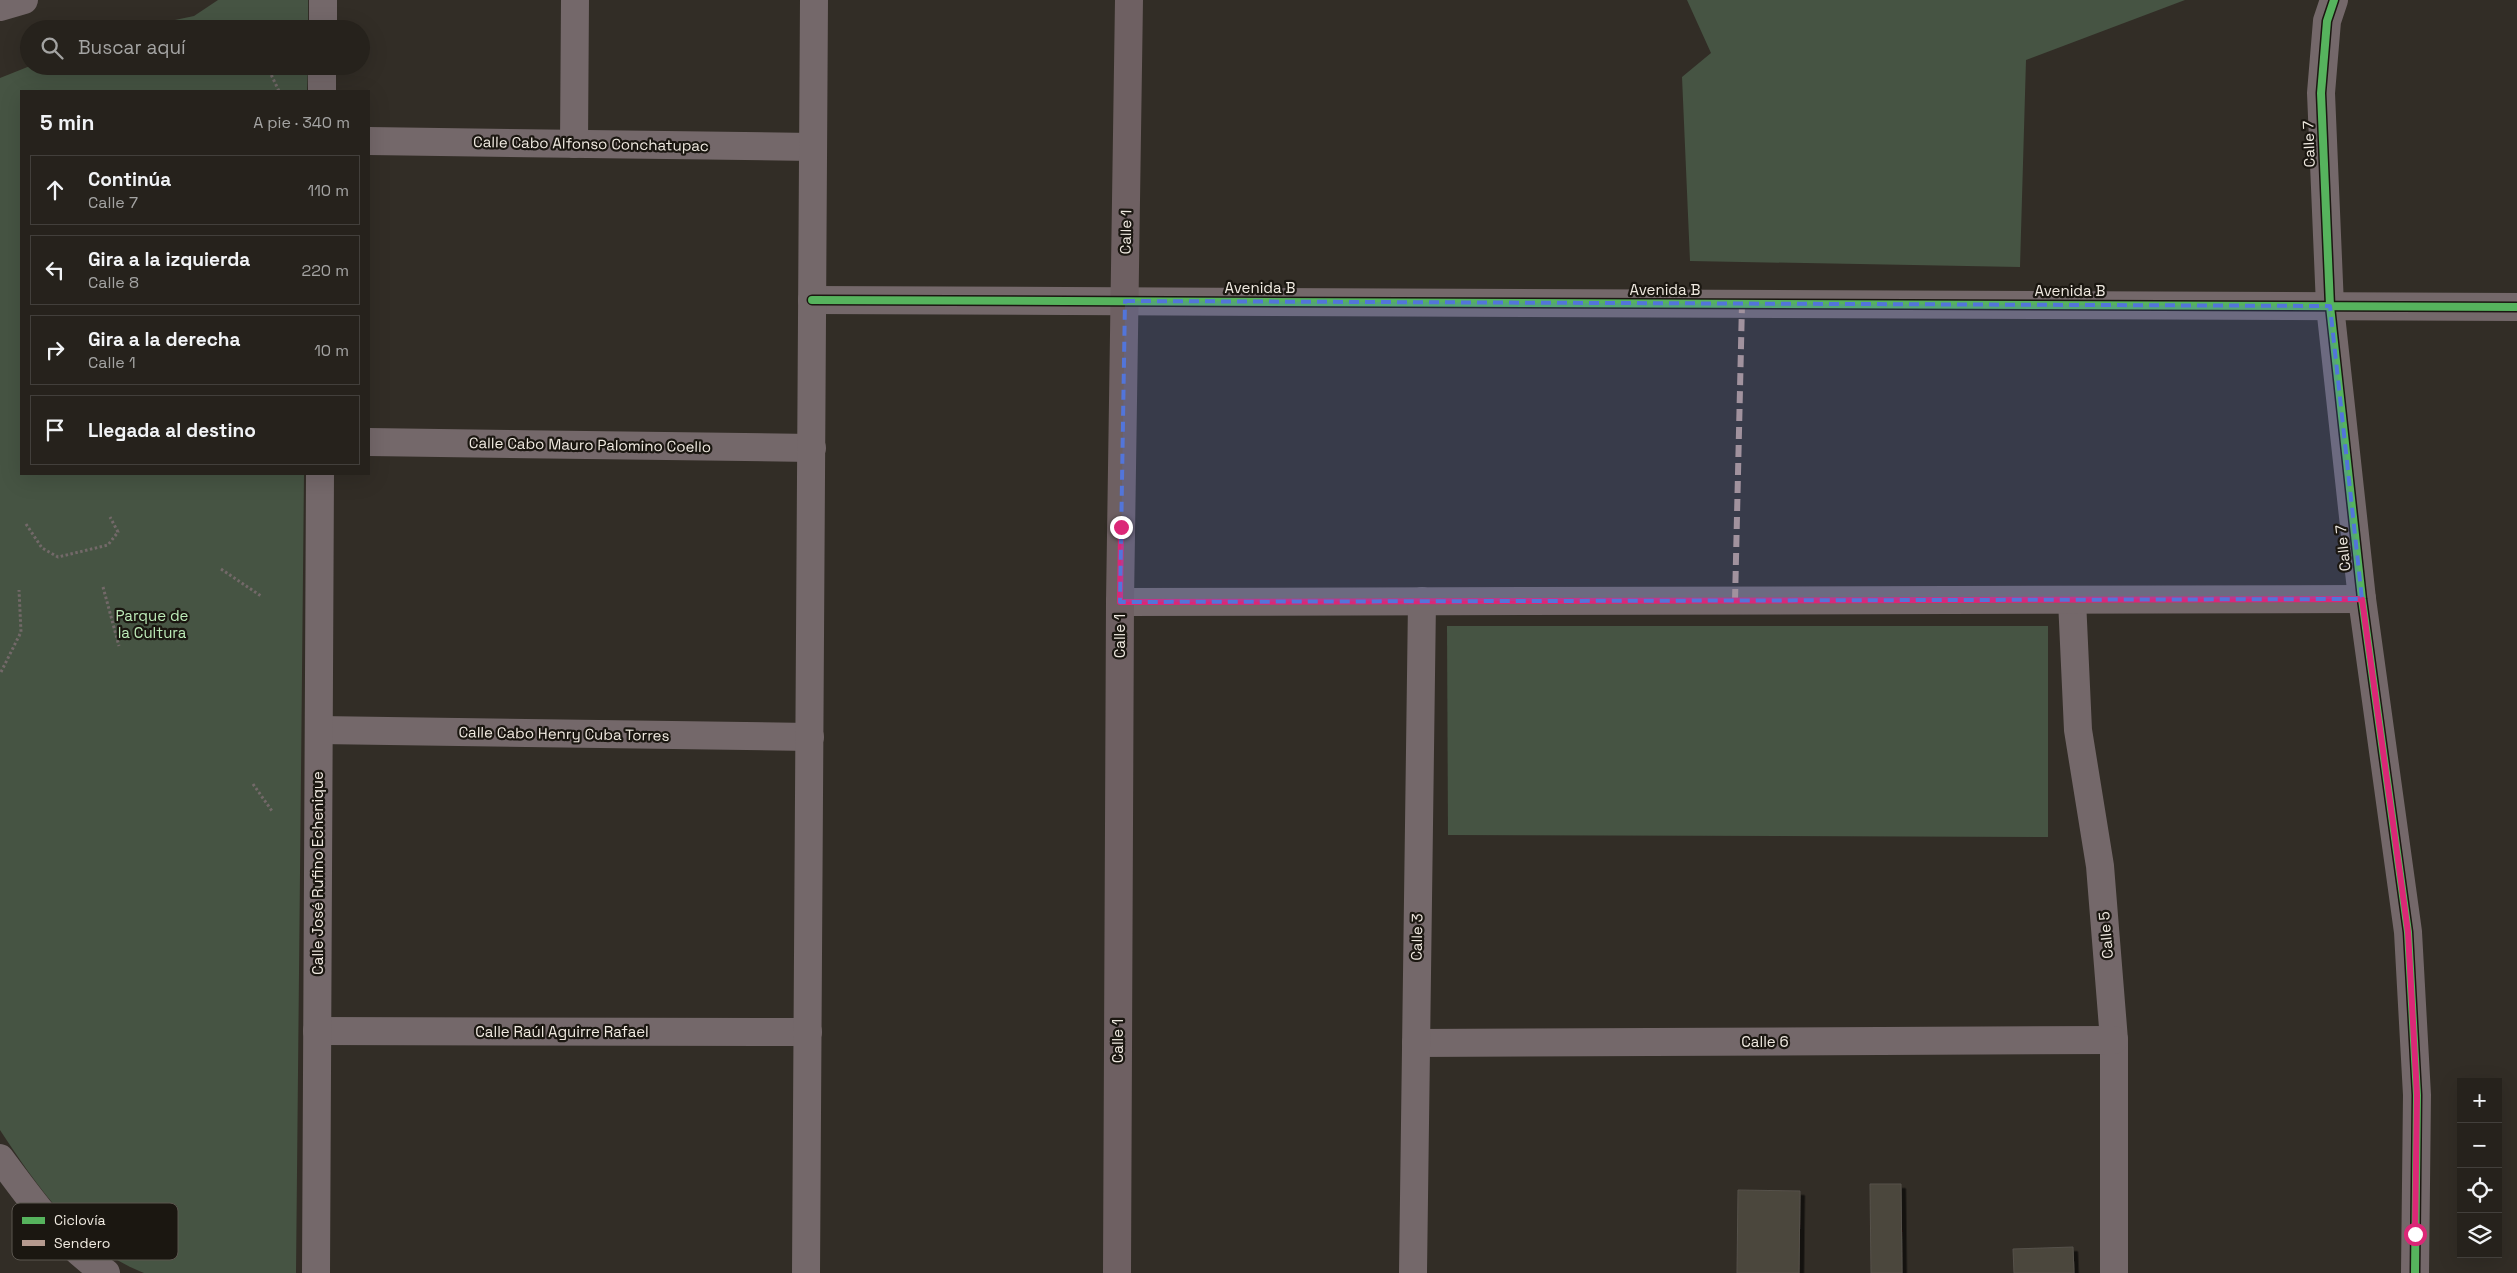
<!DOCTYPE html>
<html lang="es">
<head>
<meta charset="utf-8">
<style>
	:root { --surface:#26221c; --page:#322f29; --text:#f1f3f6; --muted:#a4a4a3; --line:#423f3b }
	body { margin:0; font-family:"Space Grotesk",sans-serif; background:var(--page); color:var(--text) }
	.controls { position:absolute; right:15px; bottom:15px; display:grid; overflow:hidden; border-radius:0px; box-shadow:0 5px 20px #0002 }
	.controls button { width:45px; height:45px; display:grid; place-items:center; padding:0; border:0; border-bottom:1px solid var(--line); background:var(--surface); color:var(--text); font:25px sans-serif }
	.stop { position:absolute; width:15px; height:15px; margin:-11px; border:4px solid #db2777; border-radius:50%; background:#fff }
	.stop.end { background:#db2777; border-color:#fff; box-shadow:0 1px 5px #0008 }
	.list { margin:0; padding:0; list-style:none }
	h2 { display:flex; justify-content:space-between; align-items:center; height:65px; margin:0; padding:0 20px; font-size:21px }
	h2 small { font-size:16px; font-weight:400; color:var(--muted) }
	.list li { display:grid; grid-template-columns:32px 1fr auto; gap:15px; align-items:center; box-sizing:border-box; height:70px; margin:0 10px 10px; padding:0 10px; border:1px solid var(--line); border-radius:0px }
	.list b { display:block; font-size:19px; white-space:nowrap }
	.list p { margin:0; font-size:16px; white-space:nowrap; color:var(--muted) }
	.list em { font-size:16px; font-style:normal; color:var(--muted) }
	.icon { flex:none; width:28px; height:28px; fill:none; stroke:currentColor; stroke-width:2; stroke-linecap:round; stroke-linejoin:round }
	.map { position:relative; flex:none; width:2517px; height:1273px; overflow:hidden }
	.search { position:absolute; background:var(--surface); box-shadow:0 5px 20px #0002; left:20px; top:20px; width:350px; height:55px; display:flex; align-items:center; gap:12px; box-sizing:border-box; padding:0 18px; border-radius:28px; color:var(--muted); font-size:19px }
	.panel { position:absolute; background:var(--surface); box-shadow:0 5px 20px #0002; left:20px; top:90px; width:350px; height:385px; border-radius:0px }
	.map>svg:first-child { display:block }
	.green { fill:#465443 }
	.building { fill:#4c463c; stroke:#56524b; filter:url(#shadow) }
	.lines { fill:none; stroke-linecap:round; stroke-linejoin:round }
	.path { stroke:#736969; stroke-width:3; stroke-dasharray:2.5 2.5; stroke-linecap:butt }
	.street { stroke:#74686a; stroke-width:28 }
	.secondary { stroke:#6e6062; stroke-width:28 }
	.quiet { stroke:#b69a8f; stroke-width:6; stroke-dasharray:12 6; stroke-linecap:butt }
	.cycleway-casing { stroke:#1b1711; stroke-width:11 }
	.cycleway { stroke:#56b35d; stroke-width:8 }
	.route { stroke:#db2777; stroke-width:6 }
	.marked { fill:#5275da; fill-opacity:0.2; stroke:#5275da; stroke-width:4; stroke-dasharray:10 6; stroke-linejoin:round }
	.labels { text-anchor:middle; stroke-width:4.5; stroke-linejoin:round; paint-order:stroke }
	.street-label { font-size:15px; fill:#f0eae1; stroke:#1b1711 }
	.park-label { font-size:15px; fill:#bdebb8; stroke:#1b1711 }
	.key { fill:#1b1711; stroke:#5b564f; stroke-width:1 }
	.key-label { font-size:14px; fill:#f0eae1 }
</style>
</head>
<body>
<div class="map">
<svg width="2517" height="1273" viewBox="0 0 2517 1273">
	<defs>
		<filter id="shadow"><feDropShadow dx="4.5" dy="4.5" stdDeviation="0" flood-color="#0009"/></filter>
	</defs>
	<rect width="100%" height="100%" fill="#322d26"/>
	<g class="green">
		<polygon points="218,0 308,0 308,29 132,29 194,16"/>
		<polygon points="1687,0 2185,0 2026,60 2020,267 1690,261 1682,77 1711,53"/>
		<path d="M30 66H308L307 91H21V474H304L296 1273H144C79 1248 37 1186 0 1130V78Z"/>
		<polygon points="1447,626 2048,626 2048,837 1448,835"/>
	</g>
	<g class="building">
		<polygon points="1870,1184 1901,1184 1902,1273 1871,1273"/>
		<polygon points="1738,1190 1800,1191 1799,1273 1737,1273"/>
		<polygon points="2073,1247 2074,1273 2014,1273 2013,1249"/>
	</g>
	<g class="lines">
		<g class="path">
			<polyline points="267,66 279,91"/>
			<polyline points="26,524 42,548 58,557 108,545 118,532 110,517"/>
			<polyline points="221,569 261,596"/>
			<polyline points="103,587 119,646"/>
			<polyline points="1,672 21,632 19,590"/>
			<polyline points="253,784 272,811"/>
		</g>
		<g class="street">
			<polyline points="2334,0 2327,21 2321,93 2330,306 2362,599 2408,932 2417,1095 2415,1273"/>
			<polyline points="0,7 24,0"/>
			<polyline points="323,29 323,0"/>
			<polyline points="322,91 322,66"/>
			<polyline points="369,141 813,147"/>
			<polyline points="574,144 575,0"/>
			<polyline points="812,300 2517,307"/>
			<polyline points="369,442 812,448"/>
			<polyline points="2072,600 2078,730 2100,866 2114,1040 2114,1273"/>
			<polyline points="1120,602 2362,599"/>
			<polyline points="319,730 810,737"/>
			<polyline points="317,1031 808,1032"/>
			<polyline points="1416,1043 2114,1040"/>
			<path d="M0 1158C31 1200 62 1244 106 1273"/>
			<polyline points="316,1273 320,474"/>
			<polyline points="806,1273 814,0"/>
			<polyline points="1413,1273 1422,601"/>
		</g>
		<polyline class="secondary" points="1117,1273 1120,602 1129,0"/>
		<polyline class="quiet" points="1735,601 1742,304"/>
		<defs>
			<g id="cycleway">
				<polyline points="2334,0 2327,21 2321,93 2330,306 2362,599 2408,932 2417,1095 2415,1273"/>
				<polyline points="812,300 2517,307"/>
			</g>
		</defs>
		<use href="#cycleway" class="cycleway-casing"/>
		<use href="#cycleway" class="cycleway"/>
	</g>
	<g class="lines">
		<polyline class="route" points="1121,527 1120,602 2362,599 2408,932 2417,1095 2415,1234"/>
	</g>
	<path class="marked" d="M1125 301 2330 306 2362 599 1120 602Z"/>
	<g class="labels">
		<g class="street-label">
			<text transform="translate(591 144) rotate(1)" y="5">Calle Cabo Alfonso Conchatupac</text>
			<text transform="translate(2309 144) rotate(-92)" y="5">Calle 7</text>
			<text transform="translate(1126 232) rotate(-89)" y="5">Calle 1</text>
			<text x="1260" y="293">Avenida B</text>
			<text x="1665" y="295">Avenida B</text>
			<text x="2070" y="296">Avenida B</text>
			<text transform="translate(590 445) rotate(1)" y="5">Calle Cabo Mauro Palomino Coello</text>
			<text transform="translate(2343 548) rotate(-96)" y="5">Calle 7</text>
			<text transform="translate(1120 636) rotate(-90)" y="5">Calle 1</text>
			<text transform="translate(564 734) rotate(1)" y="5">Calle Cabo Henry Cuba Torres</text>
			<text transform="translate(318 873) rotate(-90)" y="5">Calle José Rufino Echenique</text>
			<text transform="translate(2106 935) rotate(-95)" y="5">Calle 5</text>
			<text transform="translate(1417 937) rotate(-89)" y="5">Calle 3</text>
			<text x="562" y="1037">Calle Raúl Aguirre Rafael</text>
			<text transform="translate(1118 1041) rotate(-90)" y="5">Calle 1</text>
			<text x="1765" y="1047">Calle 6</text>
		</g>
		<g class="park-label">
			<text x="152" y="621">Parque de<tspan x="152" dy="17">la Cultura</tspan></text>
		</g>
	</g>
	<rect x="12" y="1203" width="166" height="57" rx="8" class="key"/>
	<rect x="22" y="1217" width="23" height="7" fill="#56b35d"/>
	<rect x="22" y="1240" width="23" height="6" fill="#b69a8f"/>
	<g class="key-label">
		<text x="54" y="1225">Ciclovía</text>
		<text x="54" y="1248">Sendero</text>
	</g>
</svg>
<div class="controls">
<button>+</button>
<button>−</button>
<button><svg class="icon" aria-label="locate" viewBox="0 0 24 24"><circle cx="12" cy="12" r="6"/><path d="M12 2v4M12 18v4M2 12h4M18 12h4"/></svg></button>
<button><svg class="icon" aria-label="layers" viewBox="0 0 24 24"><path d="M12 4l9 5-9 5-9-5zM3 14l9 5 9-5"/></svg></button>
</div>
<div class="stop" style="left:2415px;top:1234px"></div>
<div class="stop end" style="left:1121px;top:527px"></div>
<div class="search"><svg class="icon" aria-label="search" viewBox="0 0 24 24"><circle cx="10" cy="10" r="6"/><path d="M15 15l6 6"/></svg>Buscar aquí</div>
<section class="panel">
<h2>5 min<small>A pie · 340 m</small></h2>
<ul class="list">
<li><svg class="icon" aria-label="ahead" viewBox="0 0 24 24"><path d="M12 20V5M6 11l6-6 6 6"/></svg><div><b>Continúa</b><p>Calle 7</p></div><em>110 m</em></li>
<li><svg class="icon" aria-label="left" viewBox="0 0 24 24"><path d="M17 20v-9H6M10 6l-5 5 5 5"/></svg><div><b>Gira a la izquierda</b><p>Calle 8</p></div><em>220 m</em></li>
<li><svg class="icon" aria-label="right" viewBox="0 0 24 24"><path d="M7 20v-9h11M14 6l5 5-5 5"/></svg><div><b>Gira a la derecha</b><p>Calle 1</p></div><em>10 m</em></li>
<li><svg class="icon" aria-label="arrive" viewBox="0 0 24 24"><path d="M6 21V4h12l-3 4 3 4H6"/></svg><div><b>Llegada al destino</b></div></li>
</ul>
</section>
</div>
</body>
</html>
